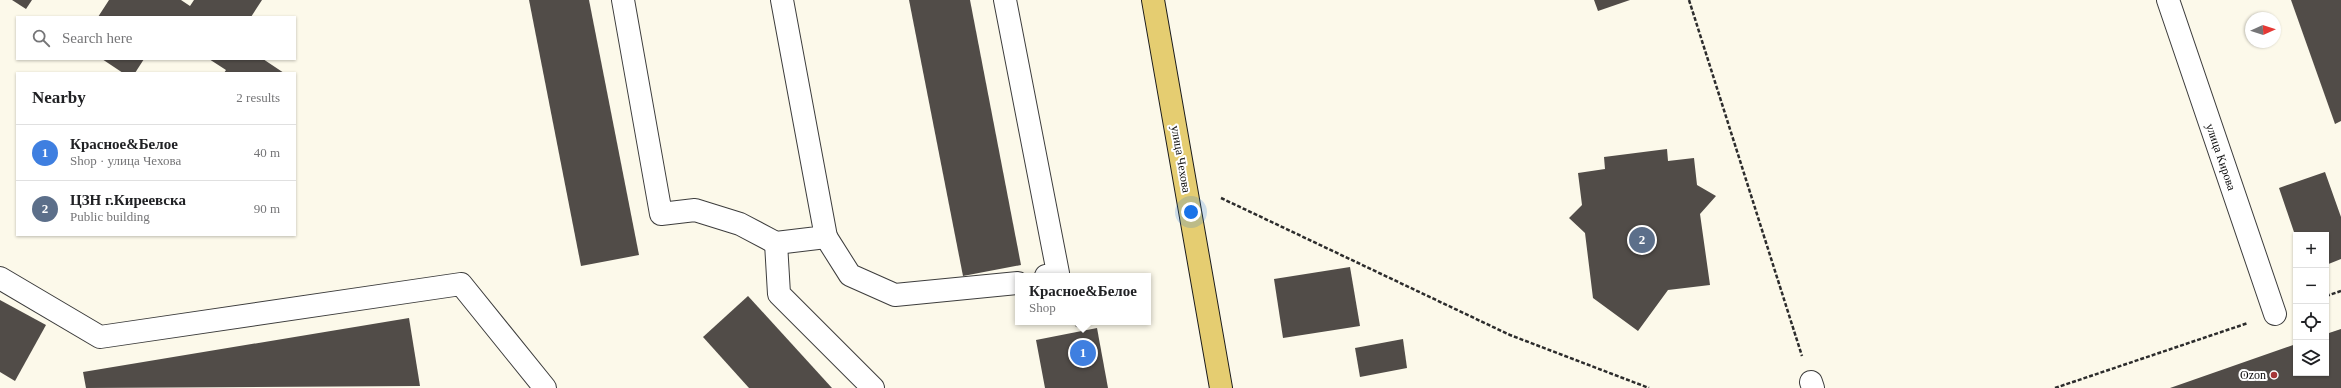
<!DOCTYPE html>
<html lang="en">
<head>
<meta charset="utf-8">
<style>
	:root { --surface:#fff; --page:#f2f2f2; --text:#202124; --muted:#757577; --line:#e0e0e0; --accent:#a53637 }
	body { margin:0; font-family:"Times New Roman",serif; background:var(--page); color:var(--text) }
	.controls { position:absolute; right:12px; bottom:12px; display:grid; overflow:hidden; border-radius:0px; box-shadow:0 1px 3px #0004 }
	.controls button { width:36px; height:36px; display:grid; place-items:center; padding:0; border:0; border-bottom:1px solid var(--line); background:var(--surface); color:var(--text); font:20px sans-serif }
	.compass { position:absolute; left:2245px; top:12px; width:36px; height:36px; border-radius:50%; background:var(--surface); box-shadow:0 1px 3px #0004; rotate:87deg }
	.you { position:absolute; left:1191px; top:212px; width:14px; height:14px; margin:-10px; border:3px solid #fff; border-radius:50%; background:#1a73e8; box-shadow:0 0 0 6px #1a73e833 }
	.badge { display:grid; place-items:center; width:26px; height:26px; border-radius:50%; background:var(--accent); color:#fff; font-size:13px; font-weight:700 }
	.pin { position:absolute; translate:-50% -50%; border:2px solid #fff; box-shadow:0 1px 4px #0006 }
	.popup { position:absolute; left:1015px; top:273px; width:136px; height:52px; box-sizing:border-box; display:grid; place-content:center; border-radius:0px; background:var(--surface); filter:drop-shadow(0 1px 3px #0005); font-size:13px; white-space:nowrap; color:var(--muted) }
	.popup b { font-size:15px; color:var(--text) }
	.popup::after { content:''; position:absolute; left:50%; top:100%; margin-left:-8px; border:8px solid transparent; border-top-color:var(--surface) }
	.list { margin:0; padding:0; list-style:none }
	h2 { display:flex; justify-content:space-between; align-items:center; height:52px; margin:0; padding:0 16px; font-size:17px }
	h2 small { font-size:13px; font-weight:400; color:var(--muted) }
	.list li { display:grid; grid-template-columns:26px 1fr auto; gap:12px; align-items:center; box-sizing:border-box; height:56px; padding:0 16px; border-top:1px solid var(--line) }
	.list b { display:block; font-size:15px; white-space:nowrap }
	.list p { margin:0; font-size:13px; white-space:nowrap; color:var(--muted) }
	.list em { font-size:13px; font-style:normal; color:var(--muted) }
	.icon { flex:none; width:22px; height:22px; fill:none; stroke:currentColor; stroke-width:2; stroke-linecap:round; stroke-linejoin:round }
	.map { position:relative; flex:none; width:2341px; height:388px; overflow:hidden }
	.search { position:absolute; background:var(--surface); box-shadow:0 1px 3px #0004; left:16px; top:16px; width:280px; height:44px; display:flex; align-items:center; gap:10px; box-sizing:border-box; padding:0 14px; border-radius:0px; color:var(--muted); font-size:15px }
	.panel { position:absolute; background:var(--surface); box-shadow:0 1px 3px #0004; left:16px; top:72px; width:280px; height:164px; border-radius:0px }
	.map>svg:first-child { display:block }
	.building { fill:#514c48 }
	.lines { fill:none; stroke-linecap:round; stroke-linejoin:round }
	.minor-casing { stroke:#3d3d3d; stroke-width:24 }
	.major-casing { stroke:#1b1b1b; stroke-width:24 }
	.path { stroke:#2c2c2c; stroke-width:2.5; stroke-dasharray:4 2; stroke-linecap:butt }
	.minor { stroke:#fff; stroke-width:22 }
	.major { stroke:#e5cd71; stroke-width:22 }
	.poi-dot { fill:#a53637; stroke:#fff; stroke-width:1.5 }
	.labels { text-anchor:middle; stroke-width:4; stroke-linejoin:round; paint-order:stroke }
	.street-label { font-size:12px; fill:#0a0a0a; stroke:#fff }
	.poi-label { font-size:12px; fill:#0a0a0a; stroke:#fff; text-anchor:end }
</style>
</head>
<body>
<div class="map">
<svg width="2341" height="388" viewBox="0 0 2341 388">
	<rect width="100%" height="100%" fill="#fcf9ea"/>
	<g class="building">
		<polygon points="12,0 32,0 26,9"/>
		<polygon points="109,0 181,0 190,6 194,0 262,0 251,17 98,17"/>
		<polygon points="529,0 589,0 639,255 581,266"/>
		<polygon points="909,0 970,0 1021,265 963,276"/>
		<polygon points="1594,0 1630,0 1598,11"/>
		<polygon points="2291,0 2341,0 2341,121 2335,124"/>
		<polygon points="102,59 144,59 135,73 123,73"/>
		<polygon points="209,59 263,59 284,73 224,73 226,70"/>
		<polygon points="1667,149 1668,161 1694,158 1697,185 1716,196 1700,214 1710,285 1668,290 1638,331 1593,298 1585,233 1569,218 1582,205 1578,173 1605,169 1604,157"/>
		<polygon points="2325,172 2341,217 2341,259 2326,265 2326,235 2295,235 2279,188"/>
		<polygon points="1350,267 1360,326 1283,338 1274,279"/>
		<polygon points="748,296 832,388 749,388 703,337"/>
		<polygon points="0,300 46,325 15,381 0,372"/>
		<polygon points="409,318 420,386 86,388 83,372"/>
		<polygon points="1073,322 1089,322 1082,328 1076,327"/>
		<polygon points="1097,328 1108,388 1045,388 1036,340"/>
		<polygon points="2341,329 2341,388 2170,388 2296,344 2296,373 2326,373 2326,334"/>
		<polygon points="1403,339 1407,368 1360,377 1355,348"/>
	</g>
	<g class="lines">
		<defs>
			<g id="minor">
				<polyline points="623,0 661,214 695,210 740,224 776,243 826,237 782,0"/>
				<polyline points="1005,0 1058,273 1046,276"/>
				<polyline points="2168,0 2275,314"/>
				<polyline points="826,237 850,275 895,295 1018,283"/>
				<polyline points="776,243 779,294 873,388"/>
				<polyline points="0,278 100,337 461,284 545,388"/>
				<polyline points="1811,382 1813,388"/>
			</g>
			<polyline id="major" points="1153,0 1221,388"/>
		</defs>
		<use href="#minor" class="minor-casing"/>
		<use href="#major" class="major-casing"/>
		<g class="path">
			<polyline points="1689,0 1802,356"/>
			<polyline points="1221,198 1510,335 1649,388"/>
			<polyline points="2326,296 2341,291"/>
			<polyline points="2055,388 2248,323"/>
		</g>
		<use href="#minor" class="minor"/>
		<use href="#major" class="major"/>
	</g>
	<circle class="poi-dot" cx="2274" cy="375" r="4"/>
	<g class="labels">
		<g class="street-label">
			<text transform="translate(2221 157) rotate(71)" y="4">улица Кирова</text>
			<text transform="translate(1181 159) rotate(80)" y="4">улица Чехова</text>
		</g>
		<g class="poi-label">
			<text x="2266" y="379">Ozon</text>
		</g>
	</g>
</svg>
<div class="controls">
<button>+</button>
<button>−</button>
<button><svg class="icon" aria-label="locate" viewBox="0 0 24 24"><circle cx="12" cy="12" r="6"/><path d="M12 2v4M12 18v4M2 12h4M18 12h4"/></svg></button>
<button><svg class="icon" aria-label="layers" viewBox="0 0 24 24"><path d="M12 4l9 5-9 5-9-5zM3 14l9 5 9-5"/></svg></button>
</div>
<svg class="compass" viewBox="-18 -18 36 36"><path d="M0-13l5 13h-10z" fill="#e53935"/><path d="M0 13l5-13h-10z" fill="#757577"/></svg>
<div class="you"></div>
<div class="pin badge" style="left:1083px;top:353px;background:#3f7fe0">1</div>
<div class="popup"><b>Красное&amp;Белое</b>Shop</div>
<div class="pin badge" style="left:1642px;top:240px;background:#5c6f8a">2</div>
<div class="search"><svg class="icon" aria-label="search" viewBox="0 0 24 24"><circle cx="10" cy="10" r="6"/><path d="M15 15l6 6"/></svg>Search here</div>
<section class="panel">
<h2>Nearby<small>2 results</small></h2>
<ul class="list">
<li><span class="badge" style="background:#3f7fe0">1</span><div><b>Красное&amp;Белое</b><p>Shop · улица Чехова</p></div><em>40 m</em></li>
<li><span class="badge" style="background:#5c6f8a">2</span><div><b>ЦЗН г.Киреевска</b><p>Public building</p></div><em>90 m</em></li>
</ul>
</section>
</div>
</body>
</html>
